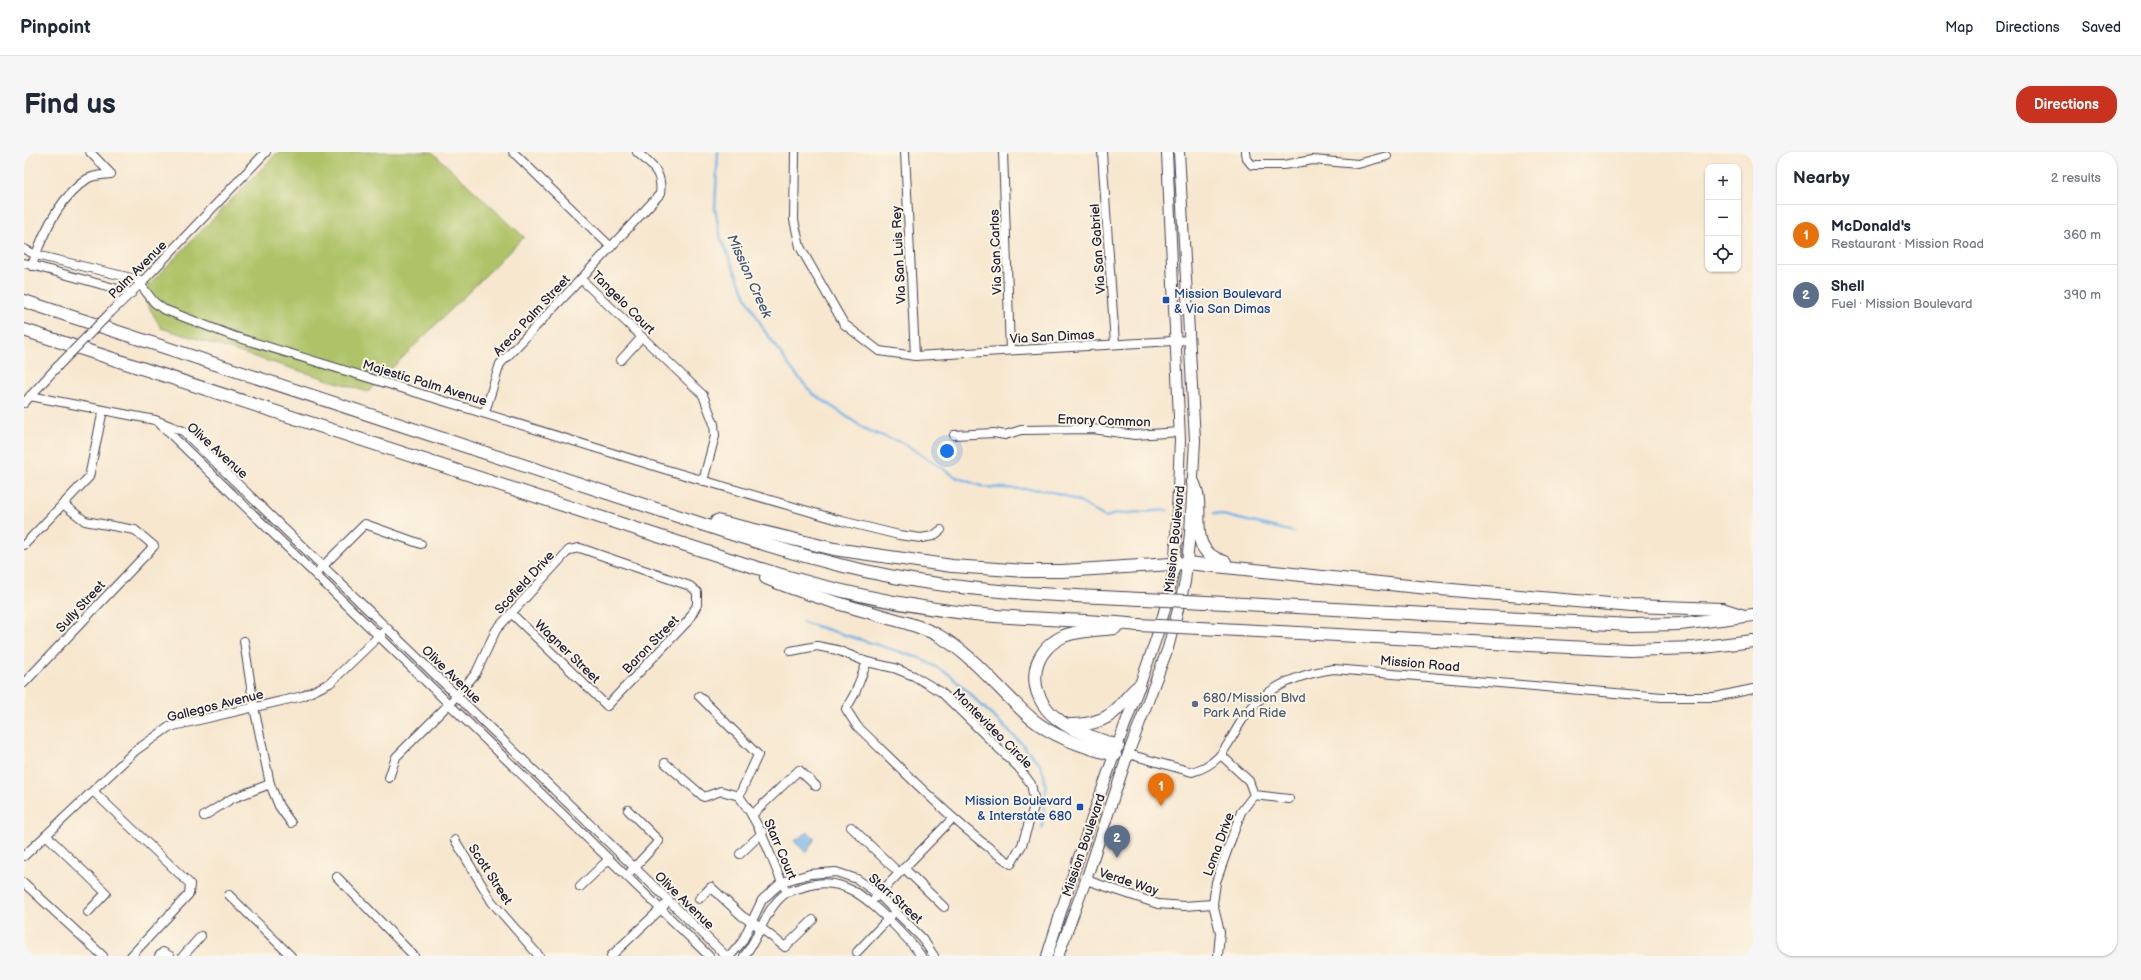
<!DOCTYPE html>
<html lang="en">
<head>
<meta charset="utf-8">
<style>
	:root { --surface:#fff; --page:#f6f6f7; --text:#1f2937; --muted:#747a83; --line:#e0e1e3; --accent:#c8321e }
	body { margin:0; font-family:"Balsamiq Sans",sans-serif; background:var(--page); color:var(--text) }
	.controls { position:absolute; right:12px; top:12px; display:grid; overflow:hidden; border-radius:8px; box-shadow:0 1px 3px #0004 }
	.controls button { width:36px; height:36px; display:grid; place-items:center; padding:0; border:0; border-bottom:1px solid var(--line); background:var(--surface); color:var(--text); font:20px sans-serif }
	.you { position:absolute; left:923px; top:299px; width:14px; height:14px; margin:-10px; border:3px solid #fff; border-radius:50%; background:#1a73e8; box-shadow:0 0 0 6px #1a73e833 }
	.badge { display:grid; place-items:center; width:26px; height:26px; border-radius:50%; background:var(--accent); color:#fff; font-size:13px; font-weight:700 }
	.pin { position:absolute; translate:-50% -33px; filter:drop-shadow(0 1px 2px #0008) }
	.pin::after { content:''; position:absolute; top:21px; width:14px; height:12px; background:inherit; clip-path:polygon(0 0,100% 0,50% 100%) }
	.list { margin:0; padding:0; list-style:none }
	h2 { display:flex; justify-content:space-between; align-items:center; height:52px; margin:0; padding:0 16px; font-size:17px }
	h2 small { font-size:13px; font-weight:400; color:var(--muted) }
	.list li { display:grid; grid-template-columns:26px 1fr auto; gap:12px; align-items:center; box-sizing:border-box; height:60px; padding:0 16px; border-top:1px solid var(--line) }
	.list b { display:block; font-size:15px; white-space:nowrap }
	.list p { margin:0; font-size:13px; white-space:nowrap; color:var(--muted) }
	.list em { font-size:13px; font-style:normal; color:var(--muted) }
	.icon { flex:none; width:22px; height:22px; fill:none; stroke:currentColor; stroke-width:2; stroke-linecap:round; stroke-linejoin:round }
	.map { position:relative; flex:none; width:1729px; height:804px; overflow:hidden; border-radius:16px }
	header { display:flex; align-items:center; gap:24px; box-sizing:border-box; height:56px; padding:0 20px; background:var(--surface); border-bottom:1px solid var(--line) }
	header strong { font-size:19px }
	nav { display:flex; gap:22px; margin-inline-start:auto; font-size:14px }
	.intro { display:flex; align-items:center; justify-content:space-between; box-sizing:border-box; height:96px; padding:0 24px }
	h1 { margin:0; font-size:28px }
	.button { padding:10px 18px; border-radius:16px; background:var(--accent); color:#fff; font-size:14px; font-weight:700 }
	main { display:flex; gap:24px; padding:0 24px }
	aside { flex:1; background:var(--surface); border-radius:16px; box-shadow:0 1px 3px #0004 }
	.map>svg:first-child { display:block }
	.green { fill:#aec368; stroke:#687252 }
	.water { fill:#76b6ea; stroke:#4c6c92 }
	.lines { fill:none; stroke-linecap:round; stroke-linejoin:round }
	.stream { stroke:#76b6ea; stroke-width:2.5 }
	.minor-casing { stroke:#424051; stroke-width:10 }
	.major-casing { stroke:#424051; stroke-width:12 }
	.highway-casing { stroke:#424051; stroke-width:14 }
	.minor { stroke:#fff; stroke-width:8 }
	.major { stroke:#fff; stroke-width:10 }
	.highway { stroke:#fff; stroke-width:12 }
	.minor-bridge-casing { stroke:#424051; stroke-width:10; stroke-linecap:butt }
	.highway-bridge-casing { stroke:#424051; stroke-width:14; stroke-linecap:butt }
	.minor-bridge { stroke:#fff; stroke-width:8 }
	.highway-bridge { stroke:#fff; stroke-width:12 }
	.transit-dot { fill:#1a4fb4; stroke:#fcf5e5; stroke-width:1.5 }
	.service-dot { fill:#5c6f8a; stroke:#fcf5e5; stroke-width:1.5 }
	.labels { text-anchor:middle; stroke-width:4; stroke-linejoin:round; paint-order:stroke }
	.street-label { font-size:13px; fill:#22223b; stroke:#fcf5e5 }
	.transit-label { font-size:13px; fill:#164399; stroke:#fcf5e5; text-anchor:start }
	.service-label { font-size:13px; fill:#4e5e75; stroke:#fcf5e5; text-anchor:start }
	.water-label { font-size:14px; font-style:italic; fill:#3f5678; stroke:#fcf5e5 }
</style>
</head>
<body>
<header>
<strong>Pinpoint</strong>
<nav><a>Map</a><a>Directions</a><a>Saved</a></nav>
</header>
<div class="intro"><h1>Find us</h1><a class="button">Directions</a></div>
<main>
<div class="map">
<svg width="1729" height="804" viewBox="0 0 1729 804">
	<rect width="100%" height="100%" fill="#fcf5e5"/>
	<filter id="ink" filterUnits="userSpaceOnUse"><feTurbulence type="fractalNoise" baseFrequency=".025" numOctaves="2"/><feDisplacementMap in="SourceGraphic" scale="8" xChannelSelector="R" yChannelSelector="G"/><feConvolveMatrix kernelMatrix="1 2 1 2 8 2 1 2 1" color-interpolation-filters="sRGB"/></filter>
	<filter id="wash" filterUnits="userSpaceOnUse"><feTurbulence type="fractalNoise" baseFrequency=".012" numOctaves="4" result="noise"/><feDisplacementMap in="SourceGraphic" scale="16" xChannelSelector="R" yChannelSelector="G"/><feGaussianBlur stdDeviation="0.9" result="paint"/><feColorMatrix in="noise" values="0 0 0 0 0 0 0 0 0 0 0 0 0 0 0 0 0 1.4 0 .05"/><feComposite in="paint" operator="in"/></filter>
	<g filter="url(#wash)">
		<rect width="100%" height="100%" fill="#f7e7cf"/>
		<polygon class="green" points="254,0 408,0 500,85 344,240 137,176 117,141"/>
		<polygon class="water" points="784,680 791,686 782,701 770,689"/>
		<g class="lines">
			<g class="stream">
				<polyline points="694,0 691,57 697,87 723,147 740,178 769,219 788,241 844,279 879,291 932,325 960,335 1020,338 1039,343 1054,349 1081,365 1092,362 1143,358"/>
				<polyline points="1190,361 1270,380"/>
				<polyline points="779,470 896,506 926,523 994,588 1015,611 1020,623 1022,638 1018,677"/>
			</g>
		</g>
	</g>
	<g filter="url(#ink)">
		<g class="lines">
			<defs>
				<g id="minor">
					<polyline points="489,0 587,95"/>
					<path d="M613 0C628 14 639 20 636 42L557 127 679 243 690 272 691 284 679 329"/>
					<polyline points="771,0 770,68 776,95 820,172 855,199 891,204 1166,188"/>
					<polyline points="881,0 891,204"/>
					<polyline points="979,0 986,198"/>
					<polyline points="1078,0 1091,192"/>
					<polyline points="1222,0 1223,7 1228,13 1259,13 1289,8 1334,12 1363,4"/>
					<polyline points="0,97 12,103 120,129"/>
					<polyline points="0,111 108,141"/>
					<path d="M8 114C18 83 35 46 63 27 69 23 80 23 87 22L66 0"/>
					<polyline points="116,132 130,150 139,157 209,184 640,317 818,369 875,383 897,386 909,384 917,378"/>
					<polyline points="87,160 116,132 242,0"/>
					<polyline points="597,208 618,185"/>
					<polyline points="6,244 131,268 159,279 702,804"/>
					<polyline points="0,251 33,215"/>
					<polyline points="461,260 476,212 557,127"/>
					<polyline points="135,271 685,804"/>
					<polyline points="930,283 970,281 981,283 997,278 1069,277 1111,283 1156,280"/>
					<polyline points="0,393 65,325 79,258"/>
					<polyline points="296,417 341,372 397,392"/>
					<polyline points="220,489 230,555 246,632 255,654 267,671"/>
					<path d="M767 499 793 494 813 498 843 510 870 516 890 524 917 540 995 616 1007 632 1011 651 998 693 987 712C930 672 883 622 833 574L822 557 831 541 843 510"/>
					<polyline points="0,531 130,394 111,378 61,369 39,352"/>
					<polyline points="675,544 734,603 715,644"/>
					<path d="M1104 602 1168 620C1202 610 1203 589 1221 564 1242 534 1275 522 1310 517L1638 545H1691L1729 537"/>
					<polyline points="641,611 680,645 697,639 715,644"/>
					<polyline points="365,626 372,605 426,551 452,521 472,478 545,398 556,396 666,434 673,440 673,453 664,469 583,554 487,461"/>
					<polyline points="70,640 166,732 165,742 107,804"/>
					<polyline points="1230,643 1265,647"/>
					<path d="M715 644C739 676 744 700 760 735"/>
					<polyline points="604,658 635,689 607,719"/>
					<polyline points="729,662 775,618 792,634"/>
					<polyline points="180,664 207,647 246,632"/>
					<polyline points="827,675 874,720"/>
					<polyline points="22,683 82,741 64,760"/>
					<polyline points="431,688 468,750 515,804"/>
					<polyline points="716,702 739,680"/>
					<polyline points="0,704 111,599 145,575 279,544 306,531 358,481"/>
					<polyline points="880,716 920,755"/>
					<polyline points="313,725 390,804"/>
					<polyline points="1062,728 1134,752 1160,754 1189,752"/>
					<polyline points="0,731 79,804"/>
					<polyline points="556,735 585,707"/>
					<polyline points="205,743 267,804"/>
					<polyline points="851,746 928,667"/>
					<polyline points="675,747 687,735 718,764 737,776 761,795 789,768"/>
					<polyline points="833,800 867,764"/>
					<polyline points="135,804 139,800 146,804"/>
					<polyline points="159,804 177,784"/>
					<polyline points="587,804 640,754"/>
					<polyline points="706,804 718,790 738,748 758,730 786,722 812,720 833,727 854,742 898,786 910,804"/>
					<path d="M720 804C736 785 741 756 762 741 767 738 774 737 779 735 818 721 843 747 869 772 879 782 889 792 897 804"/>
					<polyline points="1194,804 1196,780 1189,752 1192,730 1217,660 1230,643 1225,629 1197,603"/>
				</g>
				<g id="major">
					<path d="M1023 804C1045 733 1069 662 1094 592 1115 533 1141 473 1151 411L1156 288 1143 0"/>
					<polyline points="1034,804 1062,728 1104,602 1144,496 1161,430 1166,381 1171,288 1155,0"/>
				</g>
				<g id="highway">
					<path d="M0 149 711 383C780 405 849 424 921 433 987 442 1054 444 1121 447"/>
					<path d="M0 178 705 407C785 433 866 453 950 462 1005 468 1059 467 1114 473"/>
					<path d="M1169 330C1184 358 1158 398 1201 410"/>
					<polyline points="693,369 810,397 928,414 1002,419 1038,419 1163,411 1394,435 1608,454 1698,457 1720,464"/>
					<path d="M742 426C778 441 815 452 852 462 873 469 896 473 915 484 951 504 977 541 1008 567 1031 586 1062 596 1091 603"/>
					<polyline points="1182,450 1606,473 1656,472 1729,463"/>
					<path d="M1091 476C1074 478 1055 478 1040 484 1003 501 1003 543 1032 566 1049 580 1074 587 1094 594"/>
					<polyline points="1176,476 1604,498 1671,496 1729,489"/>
					<path d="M1046 573C1062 573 1079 570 1091 559 1100 551 1105 541 1115 534"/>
				</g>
			</defs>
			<use href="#minor" class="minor-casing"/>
			<use href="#major" class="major-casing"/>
			<use href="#highway" class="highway-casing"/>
			<use href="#minor" class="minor"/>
			<use href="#major" class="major"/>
			<use href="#highway" class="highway"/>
			<defs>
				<polyline id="minor-bridge" points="33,215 87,160"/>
				<g id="highway-bridge">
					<polyline points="1121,447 1182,450"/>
					<polyline points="1114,473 1176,476"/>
				</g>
			</defs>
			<use href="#minor-bridge" class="minor-bridge-casing"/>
			<use href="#highway-bridge" class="highway-bridge-casing"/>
			<use href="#minor-bridge" class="minor-bridge"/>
			<use href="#highway-bridge" class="highway-bridge"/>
		</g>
	</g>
	<g class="transit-dot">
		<rect x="1138" y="144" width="8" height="8" rx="2"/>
		<rect x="1052" y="651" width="8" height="8" rx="2"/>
	</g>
	<circle class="service-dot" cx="1171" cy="552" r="4"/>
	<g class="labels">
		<g class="street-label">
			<text transform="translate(1073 97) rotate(-94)" y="5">Via San Gabriel</text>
			<text transform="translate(971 100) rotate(-92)" y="5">Via San Carlos</text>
			<text transform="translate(874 103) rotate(-93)" y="5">Via San Luis Rey</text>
			<text transform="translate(113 117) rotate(-45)" y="5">Palm Avenue</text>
			<text transform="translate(600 150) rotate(45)" y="5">Tangelo Court</text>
			<text transform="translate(507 163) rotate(-47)" y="5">Areca Palm Street</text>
			<text transform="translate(1028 184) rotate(-3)" y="5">Via San Dimas</text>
			<text transform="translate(401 230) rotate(17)" y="5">Majestic Palm Avenue</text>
			<text transform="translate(1080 268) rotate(2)" y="5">Emory Common</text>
			<text transform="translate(194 298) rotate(42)" y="5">Olive Avenue</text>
			<text transform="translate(1150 387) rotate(-84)" y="5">Mission Boulevard</text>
			<text transform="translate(500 430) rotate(-47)" y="5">Scofield Drive</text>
			<text transform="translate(56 454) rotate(-47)" y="5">Sully Street</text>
			<text transform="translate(626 492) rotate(-46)" y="5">Baron Street</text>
			<text transform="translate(544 499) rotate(44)" y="5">Wagner Street</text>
			<text transform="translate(1396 511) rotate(5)" y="5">Mission Road</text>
			<text transform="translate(428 522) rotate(44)" y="5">Olive Avenue</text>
			<text transform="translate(191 553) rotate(-14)" y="5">Gallegos Avenue</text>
			<text transform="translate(969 576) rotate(45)" y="5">Montevideo Circle</text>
			<text transform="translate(1194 692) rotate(-70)" y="5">Loma Drive</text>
			<text transform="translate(1059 693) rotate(-71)" y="5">Mission Boulevard</text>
			<text transform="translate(757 697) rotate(67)" y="5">Starr Court</text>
			<text transform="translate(467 722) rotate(57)" y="5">Scott Street</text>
			<text transform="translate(1105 729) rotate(18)" y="5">Verde Way</text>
			<text transform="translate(872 746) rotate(42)" y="5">Starr Street</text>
			<text transform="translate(661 748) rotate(44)" y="5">Olive Avenue</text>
		</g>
		<g class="transit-label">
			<text x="1150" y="146">Mission Boulevard<tspan x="1150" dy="15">&amp; Via San Dimas</tspan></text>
			<text x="1048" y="653" text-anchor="end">Mission Boulevard<tspan x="1048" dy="15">&amp; Interstate 680</tspan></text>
		</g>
		<g class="service-label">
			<text x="1179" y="550">680/Mission Blvd<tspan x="1179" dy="15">Park And Ride</tspan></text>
		</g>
		<g class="water-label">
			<text transform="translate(726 124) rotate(66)" y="5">Mission Creek</text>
		</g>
	</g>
</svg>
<div class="controls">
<button>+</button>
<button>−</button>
<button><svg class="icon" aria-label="locate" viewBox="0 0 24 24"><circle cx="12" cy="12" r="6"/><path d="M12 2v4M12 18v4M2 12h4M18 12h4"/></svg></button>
</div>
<div class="you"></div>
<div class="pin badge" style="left:1137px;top:654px;background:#e8710a">1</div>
<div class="pin badge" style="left:1093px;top:706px;background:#5c6f8a">2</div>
</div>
<aside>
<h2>Nearby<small>2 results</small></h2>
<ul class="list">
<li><span class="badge" style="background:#e8710a">1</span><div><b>McDonald's</b><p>Restaurant · Mission Road</p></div><em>360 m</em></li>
<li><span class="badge" style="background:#5c6f8a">2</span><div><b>Shell</b><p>Fuel · Mission Boulevard</p></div><em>390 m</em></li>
</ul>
</aside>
</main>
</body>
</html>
